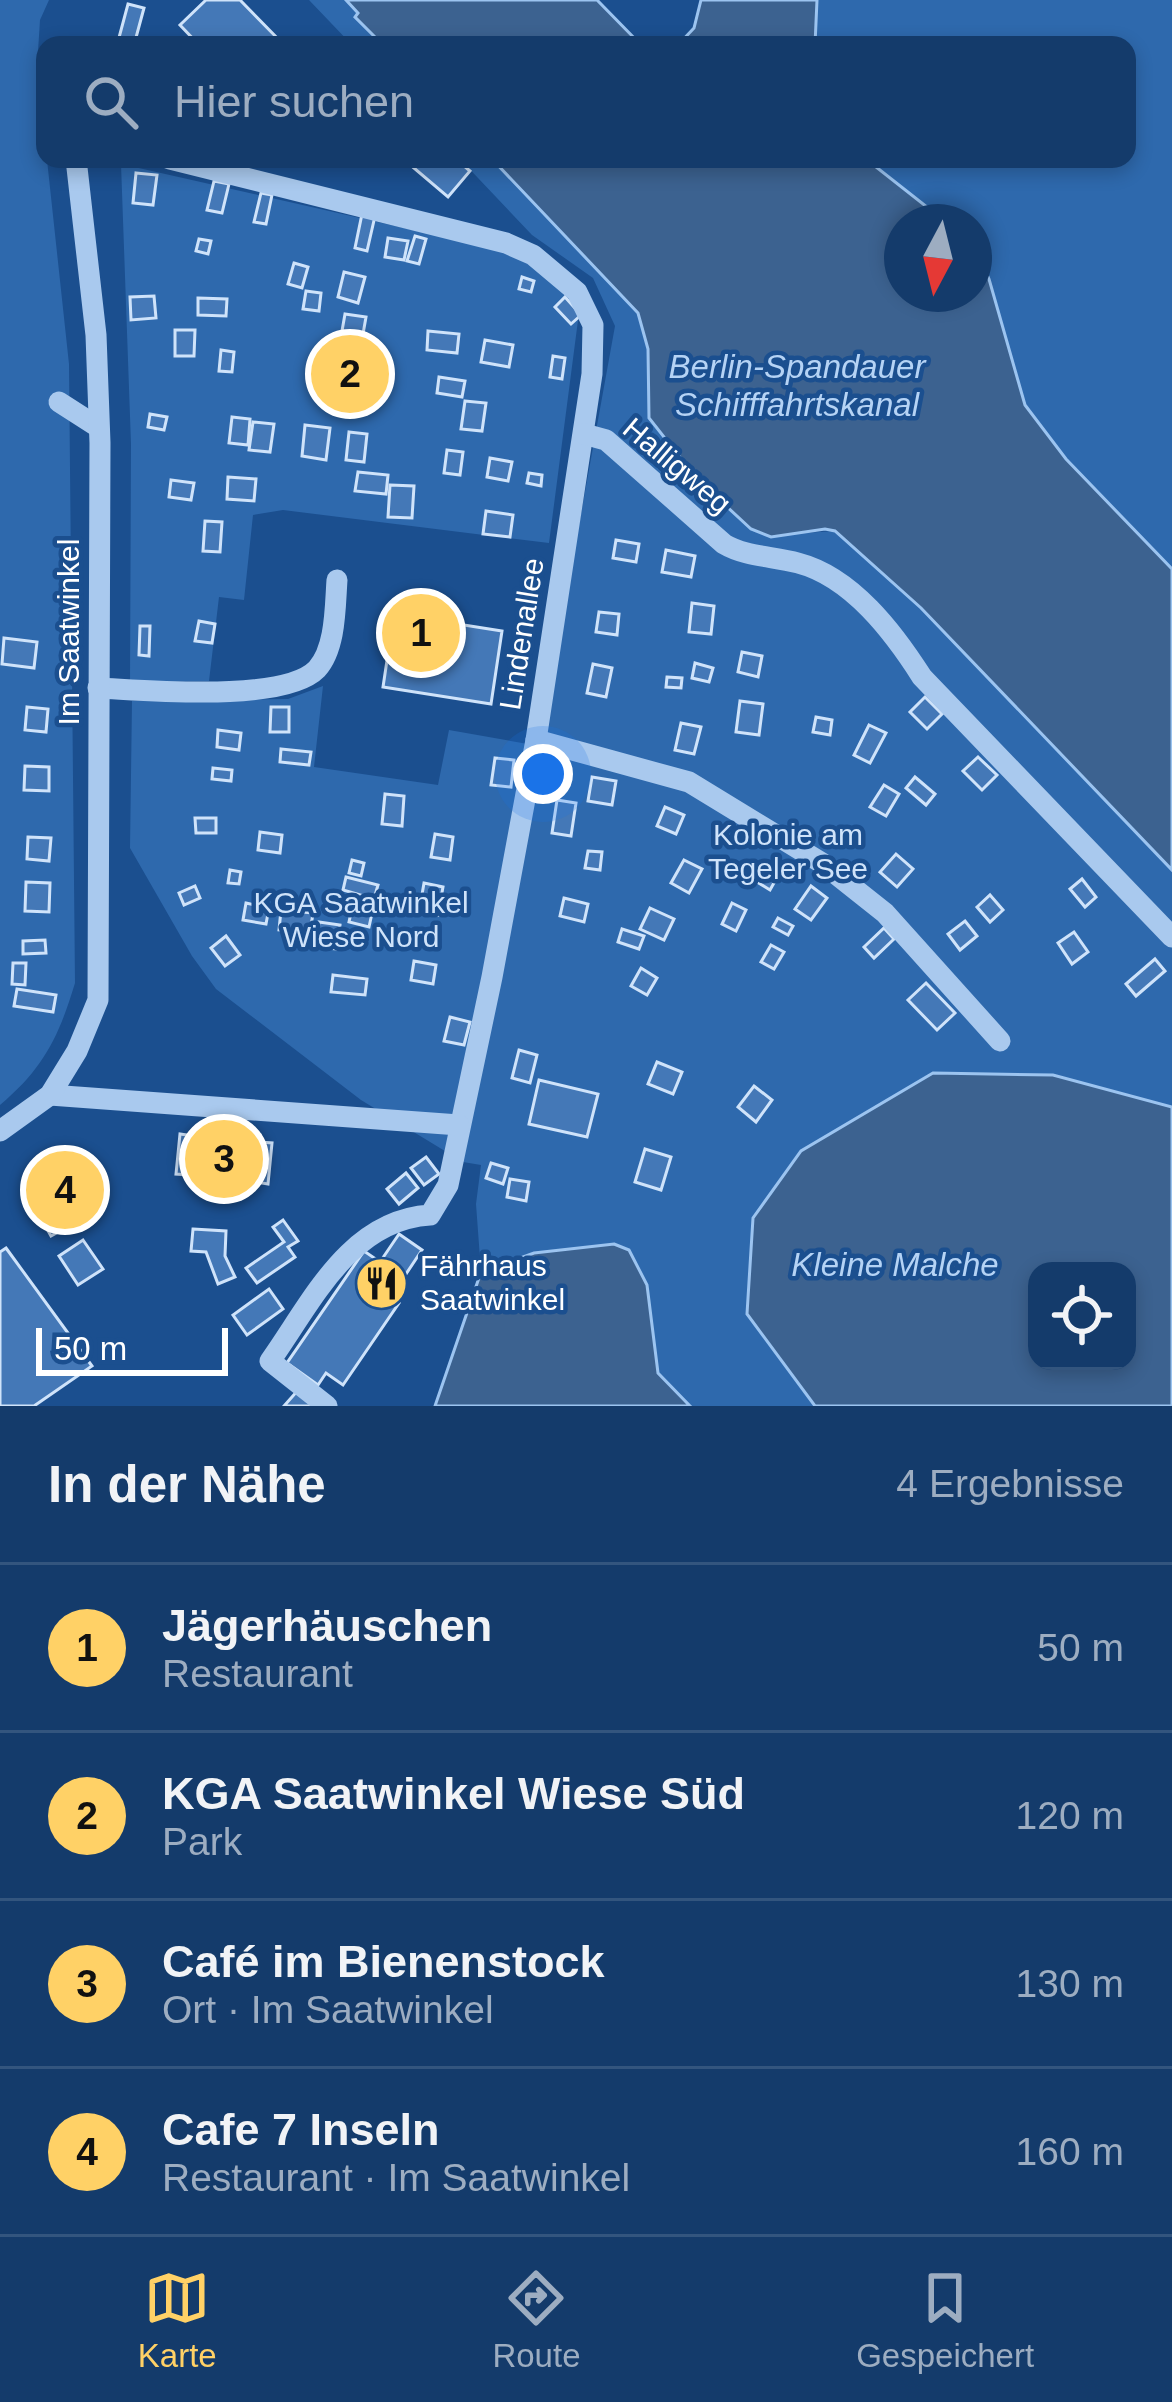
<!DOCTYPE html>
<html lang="de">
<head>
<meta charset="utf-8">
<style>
	:root { --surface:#143b6b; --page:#214673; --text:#f1f3f6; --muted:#9dadc1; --line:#33557e; --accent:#ffd166 }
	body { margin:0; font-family:Helvetica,sans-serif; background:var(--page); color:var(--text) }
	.controls { position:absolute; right:36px; bottom:36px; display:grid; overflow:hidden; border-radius:24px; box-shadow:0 6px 18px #0003 }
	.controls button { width:108px; height:108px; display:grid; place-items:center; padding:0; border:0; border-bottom:3px solid var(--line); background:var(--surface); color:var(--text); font:60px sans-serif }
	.compass { position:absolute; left:884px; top:204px; width:108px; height:108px; border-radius:50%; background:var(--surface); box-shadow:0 6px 18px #0003; rotate:187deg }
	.scale { position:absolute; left:36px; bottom:30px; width:192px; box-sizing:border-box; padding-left:12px; border:6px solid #fff; border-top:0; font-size:33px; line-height:42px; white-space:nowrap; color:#fff; -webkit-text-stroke:9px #1b4f8f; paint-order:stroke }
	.you { position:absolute; left:543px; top:774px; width:42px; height:42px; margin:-30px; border:9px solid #fff; border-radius:50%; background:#1a73e8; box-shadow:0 0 0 18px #1a73e833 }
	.badge { display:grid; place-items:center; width:78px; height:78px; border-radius:50%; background:var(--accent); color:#111; font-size:39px; font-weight:700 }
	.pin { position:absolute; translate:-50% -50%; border:6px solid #fff; box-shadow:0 3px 12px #0006 }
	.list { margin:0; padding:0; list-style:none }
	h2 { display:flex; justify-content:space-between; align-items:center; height:156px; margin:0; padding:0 48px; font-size:51px }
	h2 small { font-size:39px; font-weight:400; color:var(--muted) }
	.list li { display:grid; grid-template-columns:78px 1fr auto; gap:36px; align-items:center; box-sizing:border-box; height:168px; padding:0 48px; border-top:3px solid var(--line) }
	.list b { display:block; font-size:45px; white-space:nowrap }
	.list p { margin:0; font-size:39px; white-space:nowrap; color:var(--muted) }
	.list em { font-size:39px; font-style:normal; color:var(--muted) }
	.icon { flex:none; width:66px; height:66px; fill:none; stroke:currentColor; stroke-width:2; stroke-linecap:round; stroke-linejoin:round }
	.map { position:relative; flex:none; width:1172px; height:1406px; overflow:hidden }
	.search { position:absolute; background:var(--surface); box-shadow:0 6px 18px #0003; left:36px; right:36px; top:36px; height:132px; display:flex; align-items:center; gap:30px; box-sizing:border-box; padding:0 42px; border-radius:24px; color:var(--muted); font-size:45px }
	.sheet { height:828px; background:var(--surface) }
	nav { display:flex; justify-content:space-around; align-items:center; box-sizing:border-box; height:168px; border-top:3px solid var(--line); background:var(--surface); font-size:33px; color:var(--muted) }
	nav a { display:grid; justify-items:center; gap:6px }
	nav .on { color:var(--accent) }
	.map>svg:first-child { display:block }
	.green { fill:#2e69ad }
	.water { fill:#3c6290; stroke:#9cc4f0; stroke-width:3; fill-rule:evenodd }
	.building { fill:#4478b7; stroke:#cfe3fa; stroke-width:3 }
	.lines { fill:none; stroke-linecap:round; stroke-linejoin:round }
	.minor { stroke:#a9c9ee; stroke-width:21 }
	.labels { text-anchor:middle; stroke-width:9; stroke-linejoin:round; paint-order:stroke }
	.street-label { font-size:30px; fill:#fff; stroke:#1b4f8f }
	.park-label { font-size:30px; fill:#cfe3fa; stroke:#1b4f8f }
	.poi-label { font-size:30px; fill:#fff; stroke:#1b4f8f; text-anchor:start }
	.water-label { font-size:33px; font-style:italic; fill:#b5d3f5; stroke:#1b4f8f }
</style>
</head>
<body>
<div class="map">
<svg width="1172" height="1406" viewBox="0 0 1172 1406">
	<rect width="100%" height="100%" fill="#1b4f8f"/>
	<g class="green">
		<path d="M0 0H49L40 20 37 67 69 364 75 983C59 1036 44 1068 0 1105Z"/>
		<polygon points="309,0 346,0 359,13 356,17 383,45 352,45"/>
		<polygon points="817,0 1172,0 1172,569 1066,459 1025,405 989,279 974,245 974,222 946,222 866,159 1127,159 1127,45 815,45"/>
		<polygon points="460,159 492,159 638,313 648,349 650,418 697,479 751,529 804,533 835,531 921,608 1172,870 1172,1107 1053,1075 933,1073 801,1151 753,1218 747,1314 815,1406 690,1406 658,1373 647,1285 614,1244 534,1253 481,1272 476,1204 481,1165 463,1162 361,1100 216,989 192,956 130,848 132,701 288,699 323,686 314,767 438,785 449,730 539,746 615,326 593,278 532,235"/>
		<polygon points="121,164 532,257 580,305 549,543 283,510 253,515 244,600 219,597 209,681 130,682 131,444"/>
	</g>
	<g class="water">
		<polygon points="346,0 597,0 641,45 383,45 355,17 358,13"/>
		<polygon points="701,0 817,0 815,45 678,45 694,28"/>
		<polygon points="492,159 866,159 946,222 902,222 902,294 974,294 974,245 989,279 1025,405 1066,459 1172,569 1172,870 921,608 835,531 825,529 771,537 751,529 697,479 649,418 648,349 638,313"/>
		<path d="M933 1073 1053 1075 1172 1107V1406H815L747 1314 753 1218 801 1151ZM1037 1271H1127V1361H1037Z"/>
		<polygon points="614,1244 629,1250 647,1285 658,1373 690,1406 435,1406 481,1272 534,1253"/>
	</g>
	<g class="building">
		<polygon points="206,0 240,0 284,45 199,45 180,25"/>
		<polygon points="128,4 144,8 134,45 117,45"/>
		<polygon points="411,159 456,159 470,171 448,197 408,163"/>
		<polygon points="136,173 157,175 153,205 133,203"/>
		<polygon points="214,181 229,184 222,213 207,210"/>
		<polygon points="261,193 272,195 266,224 254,222"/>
		<polygon points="362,214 375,216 367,251 355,248"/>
		<polygon points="415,236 426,239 419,264 407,261"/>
		<polygon points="388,238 408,241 404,260 385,257"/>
		<polygon points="199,239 211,241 208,254 196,251"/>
		<polygon points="294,263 308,267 302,288 288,284"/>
		<polygon points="344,272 365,277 358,303 338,297"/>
		<polygon points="522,277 534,281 531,292 519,289"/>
		<polygon points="306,291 321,293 319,311 303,309"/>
		<polygon points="154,296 156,318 131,320 130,297"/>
		<polygon points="565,297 581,315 571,324 555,307"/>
		<polygon points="198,298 227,299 226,316 198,315"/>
		<polygon points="345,314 366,317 363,334 342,331"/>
		<polygon points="175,330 195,330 194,356 175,356"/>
		<polygon points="428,331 459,334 457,353 427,350"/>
		<polygon points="485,340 513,345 509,367 481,362"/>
		<polygon points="221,350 234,352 232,372 219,371"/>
		<polygon points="553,356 565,358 562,379 550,377"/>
		<polygon points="439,377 465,381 462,397 437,393"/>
		<polygon points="465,401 486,403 482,431 461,429"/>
		<polygon points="150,414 167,417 164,430 148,427"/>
		<polygon points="232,417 250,419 248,445 229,443"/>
		<polygon points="253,422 274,424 270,452 249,450"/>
		<polygon points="305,425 330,428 326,460 302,456"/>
		<polygon points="349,432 367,434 364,462 346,460"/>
		<polygon points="447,450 463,452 460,475 444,473"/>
		<polygon points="490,458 512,462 508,481 487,477"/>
		<polygon points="358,472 388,475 386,494 355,491"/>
		<polygon points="529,473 542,475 541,486 527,483"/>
		<polygon points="228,477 256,479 254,501 227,499"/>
		<polygon points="171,480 194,483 191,500 169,497"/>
		<polygon points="390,485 414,486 412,518 388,517"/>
		<polygon points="486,511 513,515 510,537 483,534"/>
		<polygon points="205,521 222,522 220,552 203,551"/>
		<polygon points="616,540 639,544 636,562 613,558"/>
		<polygon points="666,550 695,556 691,577 662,572"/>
		<polygon points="692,603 714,606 711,634 689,632"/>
		<polygon points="599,612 619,614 617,635 596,632"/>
		<polygon points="394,614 502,631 491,704 383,687"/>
		<polygon points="199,621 215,624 212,643 195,641"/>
		<polygon points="140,626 150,626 149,656 139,655"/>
		<polygon points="4,638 37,642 34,668 2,664"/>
		<polygon points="742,652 762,656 758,677 738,672"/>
		<polygon points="695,663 713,668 709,682 692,678"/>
		<polygon points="593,664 612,668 606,697 587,693"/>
		<polygon points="667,677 682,678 681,688 666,687"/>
		<polygon points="925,697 942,714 927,729 910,712"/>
		<polygon points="740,701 763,704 759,735 736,732"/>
		<polygon points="27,707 48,709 46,732 25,730"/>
		<polygon points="271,707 289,707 289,732 270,732"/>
		<polygon points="816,717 832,720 830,735 813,732"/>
		<polygon points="681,723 701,727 694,754 675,750"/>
		<polygon points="869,725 886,733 870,763 854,755"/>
		<polygon points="218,730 241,733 239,750 217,747"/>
		<polygon points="281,749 311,752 309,765 280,762"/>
		<polygon points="978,757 997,775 982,790 963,771"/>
		<polygon points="495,758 514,760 511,787 491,785"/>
		<polygon points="25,766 49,767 49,791 24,790"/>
		<polygon points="213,768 232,770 231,781 212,779"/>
		<polygon points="592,777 616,781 612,805 588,801"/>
		<polygon points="915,777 935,794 926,805 906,788"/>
		<polygon points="884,785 899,794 886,816 870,807"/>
		<polygon points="385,794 404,796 402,826 382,824"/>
		<polygon points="557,800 576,803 571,836 552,833"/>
		<polygon points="665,807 684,815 676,834 657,826"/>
		<polygon points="195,818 216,818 216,833 196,833"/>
		<polygon points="260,832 282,835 280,853 258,850"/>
		<polygon points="435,834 453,837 450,860 431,857"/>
		<polygon points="28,837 51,838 49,861 27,859"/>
		<polygon points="588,851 602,852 600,870 585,868"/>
		<polygon points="896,854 913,869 897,887 880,872"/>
		<polygon points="352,860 364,863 361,876 349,873"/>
		<polygon points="684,860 702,869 689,893 671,883"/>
		<polygon points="761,864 779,874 770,890 752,879"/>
		<polygon points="230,870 241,872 239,884 228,883"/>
		<polygon points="346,877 378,885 374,899 343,890"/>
		<polygon points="1082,879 1096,897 1085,907 1070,889"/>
		<polygon points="26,882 50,883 49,912 25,911"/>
		<polygon points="424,883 443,887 438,915 419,912"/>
		<polygon points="195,886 200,898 184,905 179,893"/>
		<polygon points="811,886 827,898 811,920 795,909"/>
		<polygon points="990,895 1003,910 990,922 977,907"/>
		<polygon points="564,898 588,904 584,922 560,916"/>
		<polygon points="354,899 374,904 369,927 349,922"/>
		<polygon points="246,903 269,908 266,924 243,920"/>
		<polygon points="732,903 746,910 736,931 722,924"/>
		<polygon points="650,908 674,919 664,940 640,929"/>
		<polygon points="281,910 313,913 310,933 279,930"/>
		<polygon points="778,918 793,926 788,935 773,927"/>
		<polygon points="965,921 977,936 960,950 948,934"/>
		<polygon points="319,922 340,925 338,949 316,947"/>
		<polygon points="884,928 894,939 874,958 864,947"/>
		<polygon points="622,929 644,936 639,949 618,942"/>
		<polygon points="1074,932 1088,952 1072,964 1058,943"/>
		<polygon points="226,936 240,955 225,966 211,948"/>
		<polygon points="45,940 46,953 23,954 23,941"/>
		<polygon points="771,945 784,952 774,969 761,962"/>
		<polygon points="1155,959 1165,971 1136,996 1126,984"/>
		<polygon points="414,961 436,965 433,984 411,980"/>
		<polygon points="13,963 26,963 25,985 12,984"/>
		<polygon points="641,968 657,978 647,995 631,986"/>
		<polygon points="333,975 367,979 365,995 331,992"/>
		<polygon points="926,983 955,1013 937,1030 908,1000"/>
		<polygon points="17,989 56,995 53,1012 14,1006"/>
		<polygon points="450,1017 470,1022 464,1045 444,1041"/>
		<polygon points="519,1050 537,1055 530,1083 512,1078"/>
		<polygon points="657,1062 682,1072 673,1094 648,1084"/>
		<polygon points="539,1080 598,1094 587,1137 529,1124"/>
		<polygon points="754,1086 772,1100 756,1122 738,1107"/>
		<polygon points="194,1129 260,1135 259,1142 272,1143 268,1184 256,1182 256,1186 190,1179 190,1175 176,1174 180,1134 194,1136"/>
		<polygon points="645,1149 671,1157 661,1190 635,1182"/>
		<polygon points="90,1157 106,1186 76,1202 84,1218 51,1236 26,1192"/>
		<polygon points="426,1157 439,1174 424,1185 411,1168"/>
		<polygon points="491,1163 508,1168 503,1184 486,1178"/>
		<polygon points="406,1173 418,1188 399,1204 387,1189"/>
		<polygon points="510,1179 529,1182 526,1201 507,1197"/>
		<polygon points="283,1220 298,1241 288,1247 295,1257 257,1283 246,1268 284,1242 273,1227"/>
		<polygon points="193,1229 226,1231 225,1256 235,1277 218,1284 206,1252 191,1251"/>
		<polygon points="399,1234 422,1250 390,1298 399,1303 343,1385 326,1373 318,1385 287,1363 364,1251 380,1262"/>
		<polygon points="83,1240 103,1269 78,1285 59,1256"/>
		<polygon points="6,1248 92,1366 34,1406 0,1406 0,1252"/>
		<polygon points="269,1289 283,1309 247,1335 233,1315"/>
		<polygon points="299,1389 318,1406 284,1406"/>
	</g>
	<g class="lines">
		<g class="minor">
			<path d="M170 159 506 243 533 255 577 292 593 325 592 374 536 740 492 977 448 1185 430 1215C349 1220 312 1302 270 1361L327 1406"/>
			<polyline points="59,402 98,427"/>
			<path d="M584 434 606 440 724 544C746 557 773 556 798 563 852 577 894 633 922 677L1172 937"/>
			<path d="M98 688C146 690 284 703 317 669 336 648 335 607 337 580"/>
			<polyline points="536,740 689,782 822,863 885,913 1000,1041"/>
			<polyline points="50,1095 459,1125"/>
			<polyline points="0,1131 50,1095 77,1051 98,1000 100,443 96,335 76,159"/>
		</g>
	</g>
	<defs>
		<symbol id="restaurant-disc" viewBox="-11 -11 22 22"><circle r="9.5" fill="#ffd166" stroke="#1b4f8f"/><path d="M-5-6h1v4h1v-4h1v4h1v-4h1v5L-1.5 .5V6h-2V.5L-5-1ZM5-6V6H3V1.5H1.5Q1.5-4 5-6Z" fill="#111"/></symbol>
	</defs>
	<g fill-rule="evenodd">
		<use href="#restaurant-disc" x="352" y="1254" width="59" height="59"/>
	</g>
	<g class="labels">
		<g class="street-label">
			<text transform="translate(677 466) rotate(40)" y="10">Halligweg</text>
			<text transform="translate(69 632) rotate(-90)" y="10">Im Saatwinkel</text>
			<text transform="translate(522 634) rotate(-81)" y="10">Lindenallee</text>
		</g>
		<g class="park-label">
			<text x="788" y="845">Kolonie am<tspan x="788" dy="34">Tegeler See</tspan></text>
			<text x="361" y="913">KGA Saatwinkel<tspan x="361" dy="34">Wiese Nord</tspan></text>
		</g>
		<g class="poi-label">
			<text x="420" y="1276">Fährhaus<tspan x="420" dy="34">Saatwinkel</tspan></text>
		</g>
		<g class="water-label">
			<text x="797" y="378">Berlin-Spandauer<tspan x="797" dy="38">Schifffahrtskanal</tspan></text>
			<text x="895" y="1276">Kleine Malche</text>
		</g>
	</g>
</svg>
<div class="controls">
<button><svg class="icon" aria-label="locate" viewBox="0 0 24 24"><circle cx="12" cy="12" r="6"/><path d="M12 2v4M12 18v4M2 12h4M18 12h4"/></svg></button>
</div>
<svg class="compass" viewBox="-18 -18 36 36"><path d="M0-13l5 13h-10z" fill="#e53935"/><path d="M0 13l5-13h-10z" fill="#9dadc1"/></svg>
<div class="scale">50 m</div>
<div class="you"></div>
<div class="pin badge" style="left:421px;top:633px">1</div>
<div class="pin badge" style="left:350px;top:374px">2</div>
<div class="pin badge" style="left:224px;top:1159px">3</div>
<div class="pin badge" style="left:65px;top:1190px">4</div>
<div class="search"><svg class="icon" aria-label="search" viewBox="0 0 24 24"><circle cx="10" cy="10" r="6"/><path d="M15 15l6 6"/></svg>Hier suchen</div>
</div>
<section class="sheet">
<h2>In der Nähe<small>4 Ergebnisse</small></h2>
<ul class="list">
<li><span class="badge">1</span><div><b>Jägerhäuschen</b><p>Restaurant</p></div><em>50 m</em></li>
<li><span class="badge">2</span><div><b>KGA Saatwinkel Wiese Süd</b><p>Park</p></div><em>120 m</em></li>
<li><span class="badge">3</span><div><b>Café im Bienenstock</b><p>Ort · Im Saatwinkel</p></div><em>130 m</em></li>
<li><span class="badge">4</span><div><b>Cafe 7 Inseln</b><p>Restaurant · Im Saatwinkel</p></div><em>160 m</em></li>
</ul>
</section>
<nav>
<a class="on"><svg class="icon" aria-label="map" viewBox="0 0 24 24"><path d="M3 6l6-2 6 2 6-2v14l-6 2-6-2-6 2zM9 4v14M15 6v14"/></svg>Karte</a>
<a><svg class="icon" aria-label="directions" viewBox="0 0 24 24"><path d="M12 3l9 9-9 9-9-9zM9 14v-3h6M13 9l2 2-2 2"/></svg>Route</a>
<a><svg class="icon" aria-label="saved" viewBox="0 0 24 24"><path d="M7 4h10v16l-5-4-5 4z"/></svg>Gespeichert</a>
</nav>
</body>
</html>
